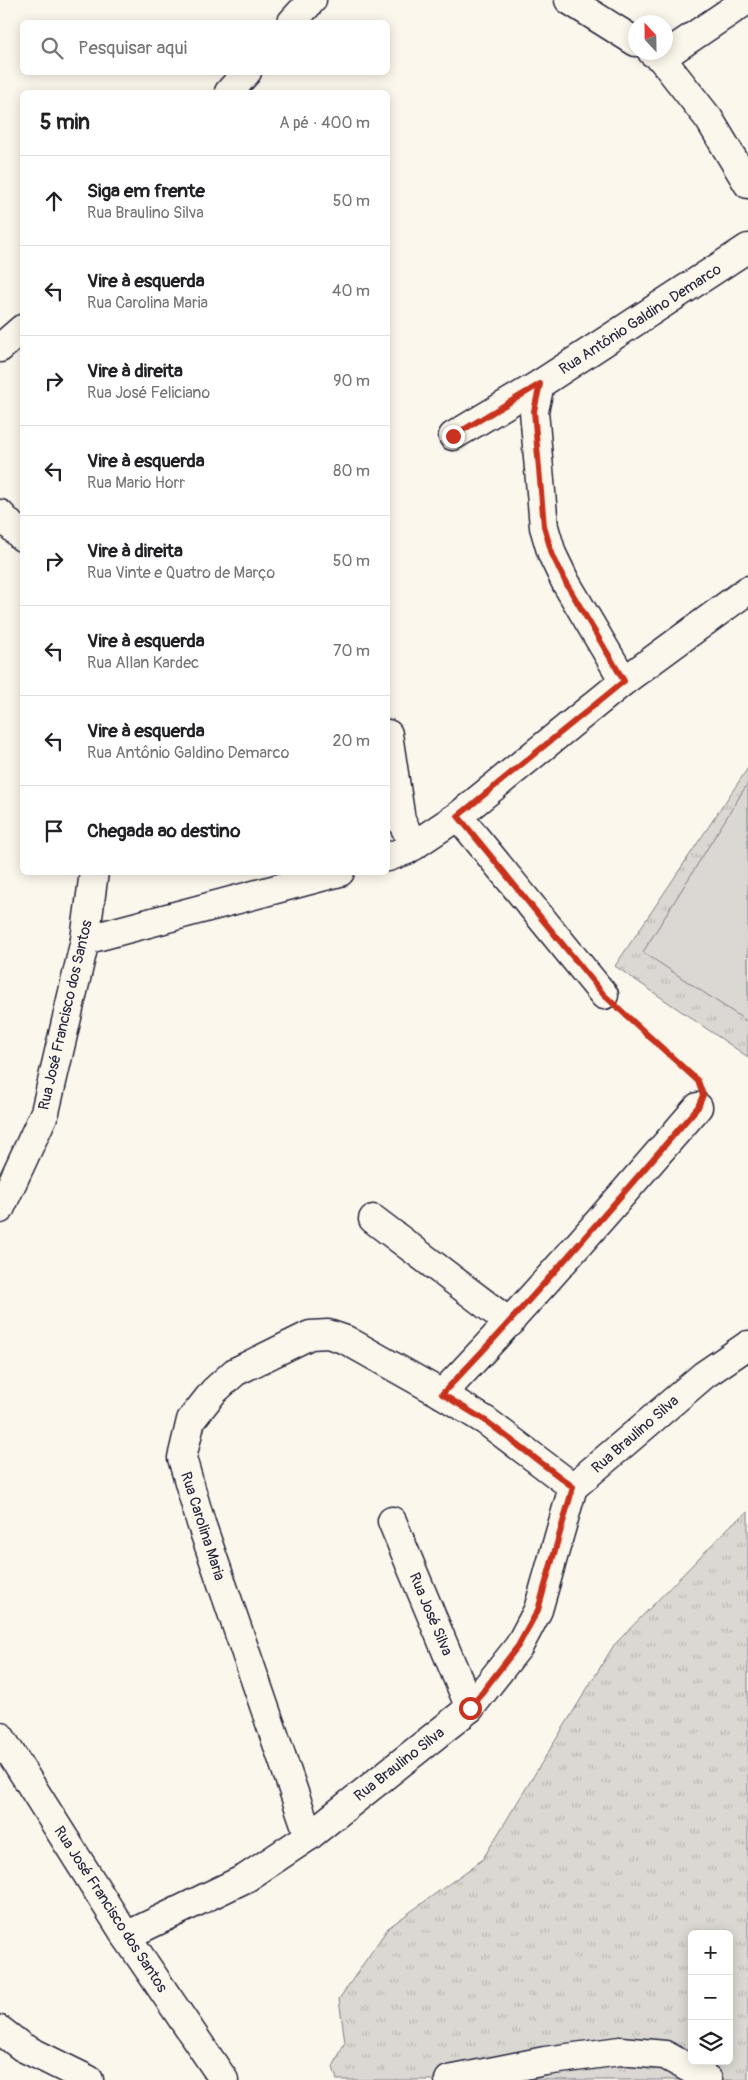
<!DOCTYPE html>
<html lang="pt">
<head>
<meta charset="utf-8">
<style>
	:root { --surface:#fff; --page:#f2f2f2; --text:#202124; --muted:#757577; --line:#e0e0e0 }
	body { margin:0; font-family:Pangolin,sans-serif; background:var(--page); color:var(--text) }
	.controls { position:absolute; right:15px; bottom:15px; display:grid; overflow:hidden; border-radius:8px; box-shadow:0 2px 12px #0003 }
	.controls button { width:45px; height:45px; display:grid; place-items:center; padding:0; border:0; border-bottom:1px solid var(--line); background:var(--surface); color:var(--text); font:25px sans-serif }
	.compass { position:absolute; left:628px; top:15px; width:45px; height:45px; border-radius:50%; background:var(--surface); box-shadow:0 2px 12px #0003; rotate:338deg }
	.stop { position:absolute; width:15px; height:15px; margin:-11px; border:4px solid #c8321e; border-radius:50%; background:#fff }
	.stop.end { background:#c8321e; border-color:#fff; box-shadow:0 1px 5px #0008 }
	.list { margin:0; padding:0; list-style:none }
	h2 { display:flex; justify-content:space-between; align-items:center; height:65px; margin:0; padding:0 20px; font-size:21px }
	h2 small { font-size:16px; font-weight:400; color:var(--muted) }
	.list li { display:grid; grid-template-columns:32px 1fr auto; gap:15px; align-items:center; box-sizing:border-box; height:90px; padding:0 20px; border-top:1px solid var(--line) }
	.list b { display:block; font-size:19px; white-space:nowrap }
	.list p { margin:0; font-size:16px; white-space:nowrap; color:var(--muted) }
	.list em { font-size:16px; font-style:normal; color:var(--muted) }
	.icon { flex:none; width:28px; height:28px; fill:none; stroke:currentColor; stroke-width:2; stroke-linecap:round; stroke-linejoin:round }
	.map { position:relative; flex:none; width:748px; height:2080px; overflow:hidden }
	.search { position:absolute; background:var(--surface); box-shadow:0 2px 12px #0003; left:20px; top:20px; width:370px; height:55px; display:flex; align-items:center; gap:12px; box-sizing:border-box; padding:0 18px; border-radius:8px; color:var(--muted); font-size:19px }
	.panel { position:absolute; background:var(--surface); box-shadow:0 2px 12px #0003; left:20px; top:90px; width:370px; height:785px; border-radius:8px }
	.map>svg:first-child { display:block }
	.grass { fill:url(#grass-tufts); stroke:#7e7d87; fill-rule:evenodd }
	.pitch { fill:#dbd8d3; stroke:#7e7d87 }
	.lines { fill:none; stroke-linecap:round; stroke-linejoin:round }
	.minor-casing { stroke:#22223b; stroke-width:31 }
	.major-casing { stroke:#22223b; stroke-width:31 }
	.path { stroke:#22223b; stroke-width:3; stroke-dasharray:1 4; stroke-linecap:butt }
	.minor { stroke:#fbf7ec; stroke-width:28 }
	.major { stroke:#fbf7ec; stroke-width:28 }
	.route { stroke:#c8321e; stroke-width:6 }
	.labels { text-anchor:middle; stroke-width:5; stroke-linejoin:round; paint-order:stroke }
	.street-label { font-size:15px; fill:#22223b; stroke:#fbf7ec }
</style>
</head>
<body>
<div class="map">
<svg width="748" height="2080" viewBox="0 0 748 2080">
	<defs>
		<pattern id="grass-tufts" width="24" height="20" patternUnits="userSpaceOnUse" patternTransform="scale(1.25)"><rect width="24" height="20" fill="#dbd8d3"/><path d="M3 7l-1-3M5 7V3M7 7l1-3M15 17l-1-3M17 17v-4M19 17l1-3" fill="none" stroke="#bcb9b6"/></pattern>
	</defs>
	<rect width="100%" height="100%" fill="#fbf7ec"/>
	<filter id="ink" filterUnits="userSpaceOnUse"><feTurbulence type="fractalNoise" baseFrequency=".02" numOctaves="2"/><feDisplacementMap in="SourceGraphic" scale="10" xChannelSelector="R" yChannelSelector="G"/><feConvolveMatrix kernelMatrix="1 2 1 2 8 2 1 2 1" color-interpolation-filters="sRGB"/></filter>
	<g filter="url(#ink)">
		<g class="grass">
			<polygon points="748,768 748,1057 615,966"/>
			<path d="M748 1512V2080H337L333 2067 345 2042 339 1999 388 1928 482 1860 614 1645 733 1523ZM692 1934H729V2061H692Z"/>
		</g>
		<polygon class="pitch" points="748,783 748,1022 643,952"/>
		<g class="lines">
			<defs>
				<g id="minor">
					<polyline points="569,0 636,42"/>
					<polyline points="292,22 312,0"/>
					<polyline points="652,52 661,58 709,119 748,184"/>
					<polyline points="661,58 747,0"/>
					<polyline points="229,92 247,72"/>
					<polyline points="0,348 22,329"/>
					<polyline points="540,384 534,411 544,527 552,554 566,583 624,681"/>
					<polyline points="453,436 540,384 748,248"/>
					<polyline points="0,514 22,537"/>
					<polyline points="388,734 401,820 414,846"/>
					<polyline points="458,816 604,995"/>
					<polyline points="388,857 407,850 458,816 624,681 748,590"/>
					<polyline points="85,940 340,872"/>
					<polyline points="0,1209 45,1112 85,940 94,872"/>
					<polyline points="373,1219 510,1323"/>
					<path d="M442 1394C531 1301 614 1204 698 1107"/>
					<polyline points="392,1521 470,1708"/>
					<polyline points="0,1736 126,1936 224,2080"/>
					<polyline points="309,1836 201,1523 182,1458 191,1420 214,1391 235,1372 310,1335 328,1334 346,1340 442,1394 486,1421 573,1487"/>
					<polyline points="126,1936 246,1878 309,1836 470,1708 519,1646 538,1610 573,1487 704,1375 748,1345"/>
				</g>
				<g id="major">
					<polyline points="0,2030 22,2047 89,2080"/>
					<polyline points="449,2080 545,2061 620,2051 665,2055 696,2072 708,2080"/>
				</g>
			</defs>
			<use href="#minor" class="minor-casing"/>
			<use href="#major" class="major-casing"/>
			<polyline class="path" points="626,1015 695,1078"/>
			<use href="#minor" class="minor"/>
			<use href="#major" class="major"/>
		</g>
	</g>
	<g class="lines" filter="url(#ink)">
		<path class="route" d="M453 436 540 384 534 411 544 526 552 554 566 583 624 681 458 816 604 995 698 1081 703 1095 698 1107C614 1204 531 1301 442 1394L486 1421 573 1487 538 1610 518 1646 470 1708"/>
	</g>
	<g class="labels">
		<g class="street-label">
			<text transform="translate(640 319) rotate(-33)" y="5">Rua Antônio Galdino Demarco</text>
			<text transform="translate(65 1015) rotate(-77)" y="5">Rua José Francisco dos Santos</text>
			<text transform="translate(635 1434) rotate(-41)" y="5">Rua Braulino Silva</text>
			<text transform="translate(203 1526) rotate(72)" y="5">Rua Carolina Maria</text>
			<text transform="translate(431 1614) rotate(67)" y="5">Rua José Silva</text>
			<text transform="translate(399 1764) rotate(-38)" y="5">Rua Braulino Silva</text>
			<text transform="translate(111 1909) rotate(57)" y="5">Rua José Francisco dos Santos</text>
		</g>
	</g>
</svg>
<div class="controls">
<button>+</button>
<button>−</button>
<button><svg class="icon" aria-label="layers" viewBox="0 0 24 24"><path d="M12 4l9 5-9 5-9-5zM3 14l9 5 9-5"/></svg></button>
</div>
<svg class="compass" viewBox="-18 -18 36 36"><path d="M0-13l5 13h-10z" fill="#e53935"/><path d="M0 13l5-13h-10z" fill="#757577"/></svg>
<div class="stop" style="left:470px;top:1708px"></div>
<div class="stop end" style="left:453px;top:436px"></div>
<div class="search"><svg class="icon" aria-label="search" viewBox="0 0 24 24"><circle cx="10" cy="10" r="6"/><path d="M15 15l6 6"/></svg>Pesquisar aqui</div>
<section class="panel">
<h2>5 min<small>A pé · 400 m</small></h2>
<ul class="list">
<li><svg class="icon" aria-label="ahead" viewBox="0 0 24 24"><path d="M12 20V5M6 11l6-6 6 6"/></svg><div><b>Siga em frente</b><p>Rua Braulino Silva</p></div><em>50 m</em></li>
<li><svg class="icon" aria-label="left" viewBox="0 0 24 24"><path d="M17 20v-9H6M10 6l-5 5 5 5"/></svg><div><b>Vire à esquerda</b><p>Rua Carolina Maria</p></div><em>40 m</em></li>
<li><svg class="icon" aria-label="right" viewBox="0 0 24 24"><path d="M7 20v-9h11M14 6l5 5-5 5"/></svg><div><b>Vire à direita</b><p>Rua José Feliciano</p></div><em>90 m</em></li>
<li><svg class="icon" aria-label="left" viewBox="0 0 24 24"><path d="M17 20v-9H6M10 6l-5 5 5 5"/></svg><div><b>Vire à esquerda</b><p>Rua Mario Horr</p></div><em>80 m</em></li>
<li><svg class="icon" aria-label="right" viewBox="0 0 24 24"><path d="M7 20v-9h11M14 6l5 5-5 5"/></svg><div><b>Vire à direita</b><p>Rua Vinte e Quatro de Março</p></div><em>50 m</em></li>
<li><svg class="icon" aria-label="left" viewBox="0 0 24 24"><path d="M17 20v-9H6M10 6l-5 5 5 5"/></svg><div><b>Vire à esquerda</b><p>Rua Allan Kardec</p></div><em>70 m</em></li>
<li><svg class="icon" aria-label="left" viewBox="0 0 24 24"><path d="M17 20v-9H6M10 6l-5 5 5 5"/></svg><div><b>Vire à esquerda</b><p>Rua Antônio Galdino Demarco</p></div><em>20 m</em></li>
<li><svg class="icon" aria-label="arrive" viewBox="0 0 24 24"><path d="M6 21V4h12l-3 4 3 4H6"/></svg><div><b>Chegada ao destino</b></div></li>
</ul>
</section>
</div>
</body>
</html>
